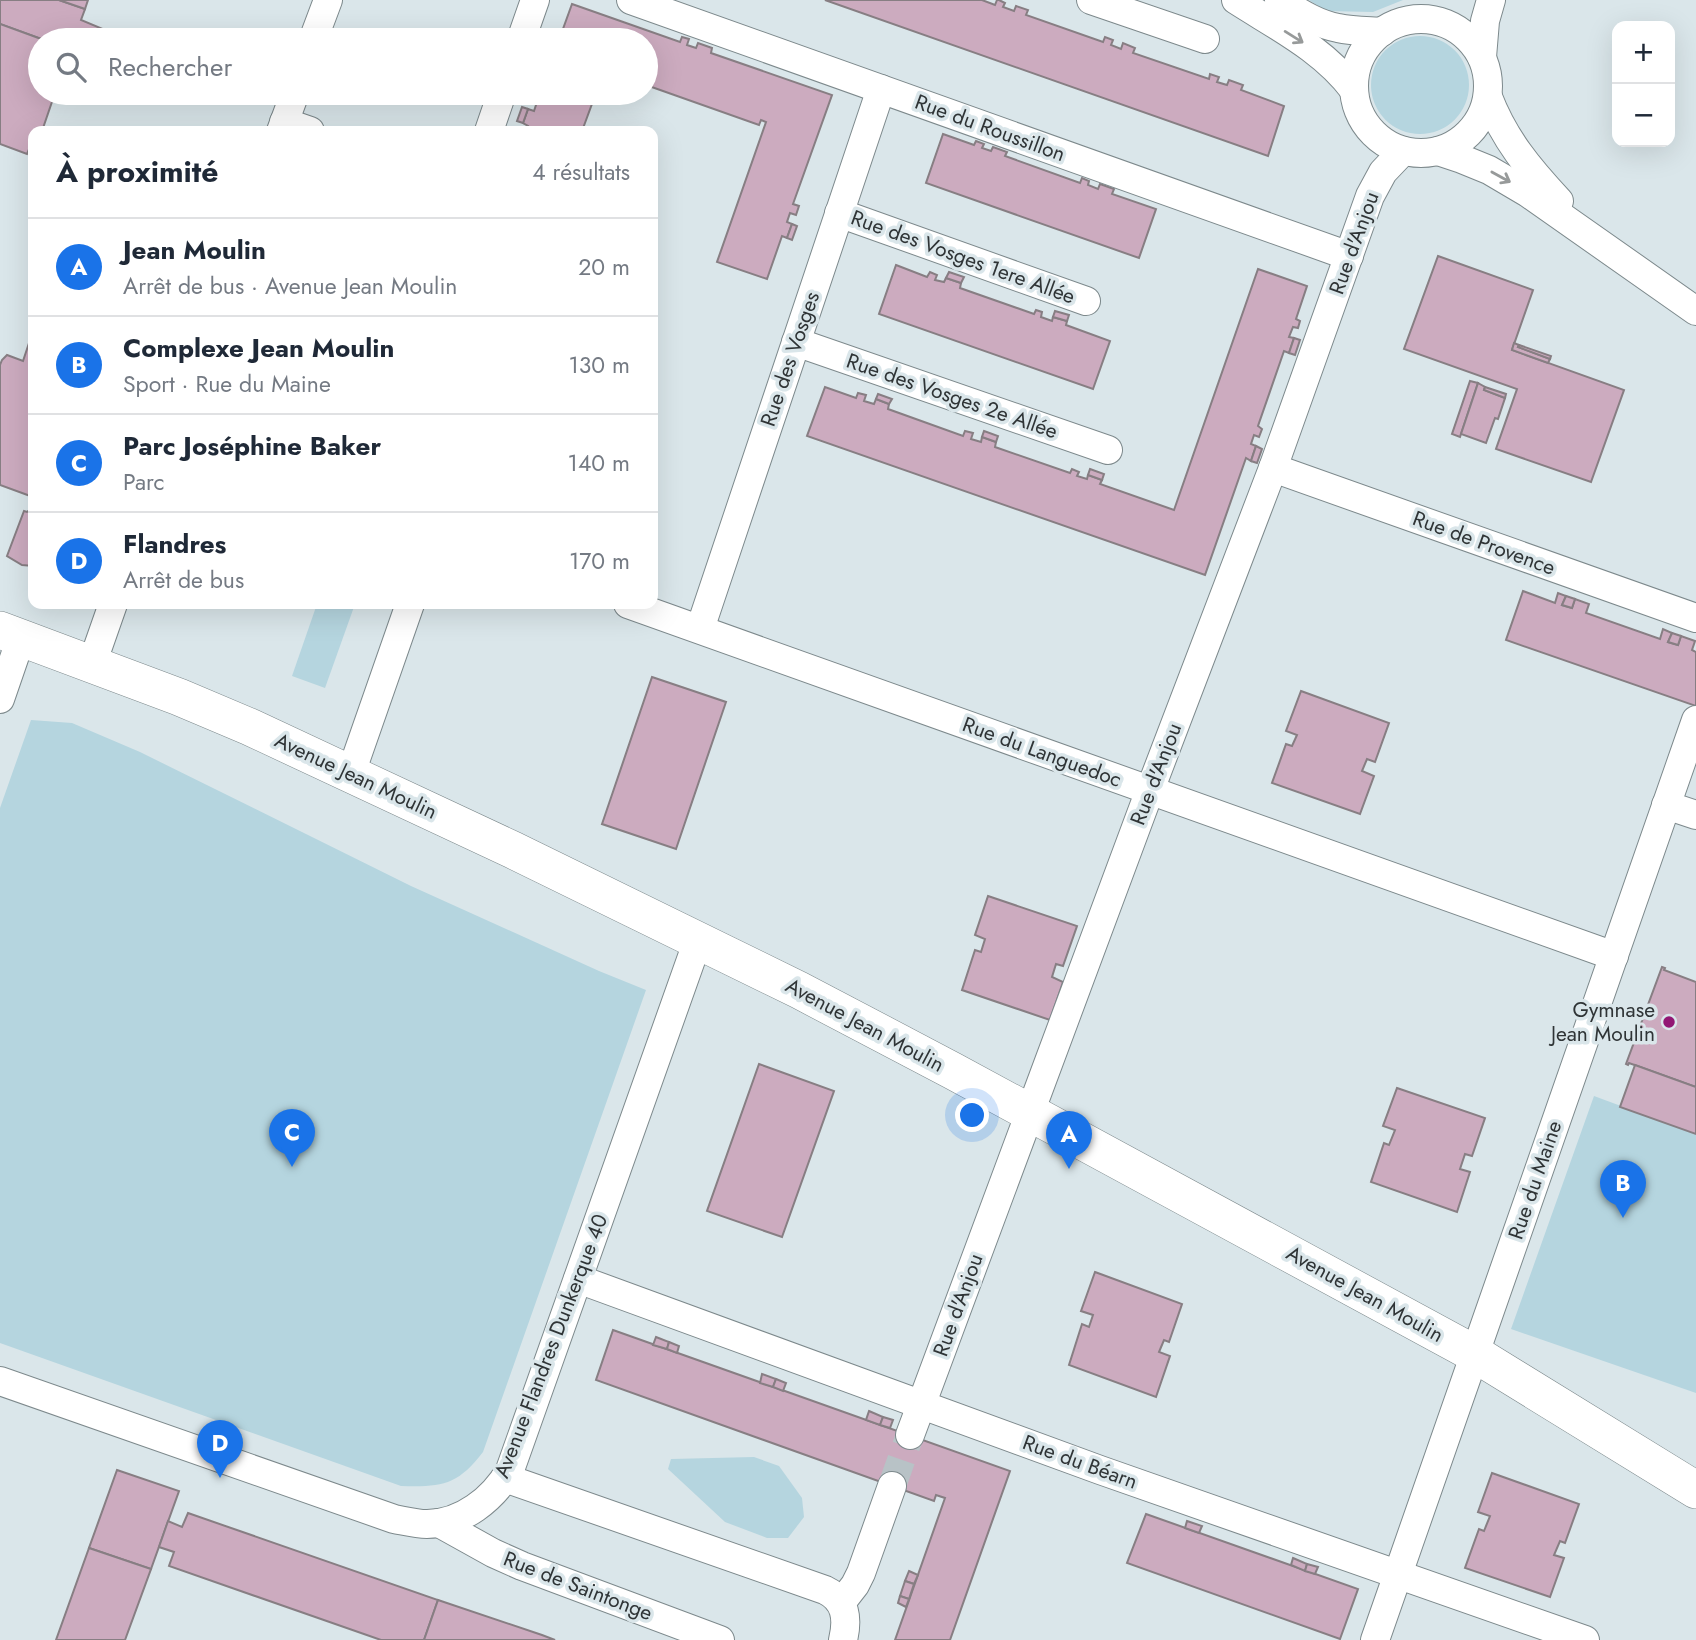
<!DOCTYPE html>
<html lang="fr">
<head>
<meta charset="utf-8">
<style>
	:root { --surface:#fff; --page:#f2f2f3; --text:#1f2937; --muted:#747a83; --line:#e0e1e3; --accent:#1a73e8 }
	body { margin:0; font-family:Jost,sans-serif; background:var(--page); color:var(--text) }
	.controls { position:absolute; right:21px; top:21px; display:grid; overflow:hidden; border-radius:14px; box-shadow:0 7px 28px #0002 }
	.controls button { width:63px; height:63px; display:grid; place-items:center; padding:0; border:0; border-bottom:2px solid var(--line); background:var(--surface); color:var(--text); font:35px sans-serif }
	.you { position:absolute; left:973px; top:1116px; width:24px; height:24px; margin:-18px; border:5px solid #fff; border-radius:50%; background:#1a73e8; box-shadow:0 0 0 10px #1a73e833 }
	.badge { display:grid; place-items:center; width:46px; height:46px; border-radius:50%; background:var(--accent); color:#fff; font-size:23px; font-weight:700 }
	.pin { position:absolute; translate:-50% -58px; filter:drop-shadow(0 2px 4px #0008) }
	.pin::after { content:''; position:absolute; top:37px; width:24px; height:21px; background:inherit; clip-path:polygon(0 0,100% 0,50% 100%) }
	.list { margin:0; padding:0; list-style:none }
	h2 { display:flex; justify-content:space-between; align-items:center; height:91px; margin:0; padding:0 28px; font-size:30px }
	h2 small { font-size:23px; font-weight:400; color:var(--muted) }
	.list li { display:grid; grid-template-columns:46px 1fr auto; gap:21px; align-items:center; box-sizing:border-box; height:98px; padding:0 28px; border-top:2px solid var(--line) }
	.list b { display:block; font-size:26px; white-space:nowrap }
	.list p { margin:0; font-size:23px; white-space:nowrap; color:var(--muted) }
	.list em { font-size:23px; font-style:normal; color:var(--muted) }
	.icon { flex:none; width:38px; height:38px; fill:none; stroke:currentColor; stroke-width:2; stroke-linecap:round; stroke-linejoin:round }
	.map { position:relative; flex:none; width:1696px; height:1640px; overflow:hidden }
	.search { position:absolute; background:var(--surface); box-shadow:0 7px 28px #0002; left:28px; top:28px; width:630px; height:77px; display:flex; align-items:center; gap:18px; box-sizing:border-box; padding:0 24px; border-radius:38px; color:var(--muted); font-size:26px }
	.panel { position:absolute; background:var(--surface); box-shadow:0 7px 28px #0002; left:28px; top:126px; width:630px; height:483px; border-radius:14px }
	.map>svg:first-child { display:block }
	.green { fill:#b5d5df }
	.building { fill:#ccabbf; stroke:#877e83; stroke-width:2 }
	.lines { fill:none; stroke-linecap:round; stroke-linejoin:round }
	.minor-tunnel { stroke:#b8c2c6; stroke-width:28; stroke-dasharray:28 14; stroke-linecap:butt }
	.minor-casing { stroke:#7d898c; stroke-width:30 }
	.tertiary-casing { stroke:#7d898c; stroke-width:38 }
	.minor { stroke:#fff; stroke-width:28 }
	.tertiary { stroke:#fff; stroke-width:37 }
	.oneway { stroke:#979a9a }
	.poi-dot { fill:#921774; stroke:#dae6ea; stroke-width:2.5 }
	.labels { text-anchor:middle; stroke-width:7; stroke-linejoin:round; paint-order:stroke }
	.street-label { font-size:21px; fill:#2f3436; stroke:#dae6ea }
	.poi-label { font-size:21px; fill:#2f3436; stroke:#dae6ea; text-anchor:end }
</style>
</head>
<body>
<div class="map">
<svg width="1696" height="1640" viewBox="0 0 1696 1640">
	<rect width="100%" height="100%" fill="#dae6ea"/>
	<g class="green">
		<polygon points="1309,0 1403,0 1373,12 1326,11"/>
		<circle cx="1420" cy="85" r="49"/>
		<polygon points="317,604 355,604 325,688 292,676"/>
		<path d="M31 720 72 723 140 752 411 886 599 971 646 990 483 1452C457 1486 441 1487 401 1486L0 1343V808Z"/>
		<polygon points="1662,967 1665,968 1665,970 1696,982 1696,1393 1511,1329 1594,1096 1621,1106 1635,1066 1629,1063 1628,1065 1626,1064"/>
		<polygon points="754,1457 779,1466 802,1498 804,1517 788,1538 767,1538 725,1522 668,1469 671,1459"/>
	</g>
	<g class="building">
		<polygon points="0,0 59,0 85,9 81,20 110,32 108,40 44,40 0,24"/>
		<polygon points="59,0 88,0 85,9"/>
		<polygon points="825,0 982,0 995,5 997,0 999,0 1005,3 1003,7 1014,11 1016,6 1028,10 1026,15 1103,42 1105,37 1113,40 1111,45 1121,49 1123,43 1135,48 1133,53 1209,79 1210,74 1219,77 1217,82 1227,85 1229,80 1243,85 1241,90 1284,106 1268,156"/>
		<polygon points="572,4 680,42 682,37 689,39 687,45 696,48 698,43 712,48 711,53 832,95 793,204 799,206 796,215 790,213 787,222 792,224 787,238 782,236 767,279 717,262 766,122 761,120 759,125 646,85 646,40 559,40"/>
		<polygon points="0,24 44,40 40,40 40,93 55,93 42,131 33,131 33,140 27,154 0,144"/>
		<polygon points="540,93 596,93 582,131 526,131 528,126 523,123 528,109 534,111"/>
		<polygon points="522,107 528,109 523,123 517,121"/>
		<polygon points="943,134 974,145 976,141 984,144 982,148 991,151 993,147 1007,152 1005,156 1080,183 1082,178 1089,181 1088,185 1098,189 1100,184 1114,189 1112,194 1156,209 1139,258 926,183"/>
		<polygon points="792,224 797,226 792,240 787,238"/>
		<polygon points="1438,256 1533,290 1512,350 1624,390 1591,482 1496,449 1517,389 1404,349"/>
		<polygon points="896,265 927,277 930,272 937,275 935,280 944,282 946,278 961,283 960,288 1034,314 1036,310 1042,312 1041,317 1052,321 1053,317 1067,321 1066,325 1110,341 1093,389 879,314"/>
		<polygon points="1258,269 1307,286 1296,319 1300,321 1298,328 1293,327 1289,337 1294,338 1289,353 1284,351 1258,426 1262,429 1259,437 1254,435 1251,444 1256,446 1251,461 1246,458 1205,575 807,436 825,387 856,398 858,393 866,395 864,401 874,404 876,399 889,404 888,409 963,436 965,431 973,433 971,439 981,442 982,437 996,442 995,447 1070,473 1072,469 1079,472 1077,476 1087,479 1088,475 1102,480 1100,484 1174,510"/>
		<polygon points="949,272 964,277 961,283 946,278"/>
		<polygon points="1055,311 1069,315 1067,321 1053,317"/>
		<polygon points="33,331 33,497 0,485 0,365 2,360 7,355 23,361"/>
		<polygon points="1294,338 1300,340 1295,355 1289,353"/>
		<polygon points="1514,343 1519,345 1518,347 1550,359 1548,363 1512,350"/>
		<polygon points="1519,345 1551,356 1550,359 1518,347"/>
		<polygon points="1470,381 1478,383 1460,437 1452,434"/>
		<polygon points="1478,383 1485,387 1484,390 1505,398 1498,419 1495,418 1486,443 1461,434"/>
		<polygon points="1485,387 1506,394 1505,398 1484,390"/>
		<polygon points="878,394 892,399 889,404 876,399"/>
		<polygon points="984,431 998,436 996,442 982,437"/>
		<polygon points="1256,446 1262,449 1257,463 1251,461"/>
		<polygon points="1090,469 1104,474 1102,480 1088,475"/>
		<polygon points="33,507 33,566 22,565 7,556 24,511 27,512"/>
		<polygon points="1523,591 1555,603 1558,593 1566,596 1562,605 1572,608 1575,599 1589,604 1586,613 1660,639 1663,629 1672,633 1668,642 1678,645 1681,636 1695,641 1692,650 1696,652 1696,706 1506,640"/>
		<polygon points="1566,596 1575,599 1572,608 1562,605"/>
		<polygon points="1672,633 1681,636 1678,645 1668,642"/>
		<polygon points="652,677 726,702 676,849 602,824"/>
		<polygon points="1301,691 1389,723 1375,762 1367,759 1362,771 1374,776 1360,814 1272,783 1286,744 1292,746 1297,735 1286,731"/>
		<polygon points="988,896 1077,926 1063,966 1056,964 1052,977 1063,982 1050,1020 962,990 975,950 981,952 985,939 975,935"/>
		<polygon points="1662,967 1665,968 1664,970 1696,982 1696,1087 1629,1063 1628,1065 1626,1064"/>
		<polygon points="759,1064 834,1091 782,1237 707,1211"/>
		<polygon points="1635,1065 1696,1087 1696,1134 1620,1107"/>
		<polygon points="1397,1088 1485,1118 1472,1156 1465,1154 1460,1169 1470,1172 1457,1212 1371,1182 1384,1143 1389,1145 1395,1130 1383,1126"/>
		<polygon points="1095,1272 1182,1304 1169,1342 1164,1340 1159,1352 1170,1356 1156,1397 1069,1365 1082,1324 1089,1327 1093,1315 1081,1311"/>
		<polygon points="613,1330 1010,1471 950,1640 895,1640 945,1498 936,1495 934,1501 596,1380"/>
		<polygon points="656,1337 669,1342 667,1349 653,1345"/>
		<polygon points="669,1342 679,1346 677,1353 667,1349"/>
		<polygon points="762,1374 776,1379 773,1387 760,1383"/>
		<polygon points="776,1379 786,1383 783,1391 773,1387"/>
		<polygon points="869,1411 883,1417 880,1425 866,1420"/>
		<polygon points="883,1417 893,1420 890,1428 880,1425"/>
		<polygon points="117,1470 179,1491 151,1569 89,1548"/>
		<polygon points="1492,1473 1579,1504 1565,1543 1560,1541 1554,1555 1564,1558 1550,1597 1465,1568 1479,1529 1484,1531 1490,1516 1478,1512"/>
		<polygon points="188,1513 438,1600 424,1640 381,1640 169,1566 174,1552 159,1547 168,1521 182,1527"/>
		<polygon points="1146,1514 1358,1589 1340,1639 1127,1563"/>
		<polygon points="1187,1521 1202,1526 1199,1533 1185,1528"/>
		<polygon points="89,1548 151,1569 125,1640 56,1640"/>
		<polygon points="1293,1558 1307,1564 1305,1571 1291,1565"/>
		<polygon points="1307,1564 1318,1567 1315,1574 1305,1571"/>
		<polygon points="909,1571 918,1575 914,1584 905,1581"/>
		<polygon points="905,1581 914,1584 909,1599 900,1596"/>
		<polygon points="900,1596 909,1599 906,1607 898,1603"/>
		<polygon points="438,1600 542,1635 555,1640 424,1640"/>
	</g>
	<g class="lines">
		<polyline class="minor-tunnel" points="892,1486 910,1435"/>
		<defs>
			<g id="minor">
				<polyline points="631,0 1349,256"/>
				<polyline points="1091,0 1205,39"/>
				<path d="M1236 0C1278 27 1323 49 1354 90"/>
				<path d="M1279 0C1297 11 1316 24 1338 28 1352 31 1368 31 1382 32"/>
				<circle cx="1421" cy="86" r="67"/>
				<polyline points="313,40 328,0"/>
				<polyline points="521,40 535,0"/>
				<polyline points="1482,57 1485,21 1491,0"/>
				<path d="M1488 97C1504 139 1529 169 1559 201"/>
				<polyline points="284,122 310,131"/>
				<polyline points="281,131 295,93"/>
				<polyline points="489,131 502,93"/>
				<polyline points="1438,151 1462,159 1489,170 1528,193 1696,311"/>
				<polyline points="839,213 1086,301"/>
				<polyline points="796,342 1108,450"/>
				<polyline points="1273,468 1696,618"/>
				<polyline points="628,604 1614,956"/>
				<polyline points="700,629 881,89"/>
				<polyline points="92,664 113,604"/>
				<polyline points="0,699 21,638"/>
				<polyline points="351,773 410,604"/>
				<polyline points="1666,805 1696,815"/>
				<polyline points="578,1279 1100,1470 1585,1640"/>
				<path d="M0 1381 394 1519C405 1521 416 1524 427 1524 462 1524 493 1499 510 1470L698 940"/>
				<polyline points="910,1435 1150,790 1273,468 1370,196 1383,172 1403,151"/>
				<path d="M505 1478 825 1590C846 1600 848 1619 843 1640"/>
				<polyline points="439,1523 493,1553 522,1566 720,1640"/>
				<polyline points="841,1603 855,1585 861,1573 892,1486"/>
				<polyline points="1375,1640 1696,720"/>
			</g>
			<polyline id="tertiary" points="0,630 179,697 250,727 513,850 799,990 953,1071 1475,1354 1696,1490"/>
		</defs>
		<use href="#minor" class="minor-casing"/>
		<use href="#tertiary" class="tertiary-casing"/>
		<use href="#minor" class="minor"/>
		<use href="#tertiary" class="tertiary"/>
	</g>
	<defs><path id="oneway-shaft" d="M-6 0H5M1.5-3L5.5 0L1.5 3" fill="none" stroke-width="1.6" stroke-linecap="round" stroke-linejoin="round" transform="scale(1.75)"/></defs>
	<g class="oneway">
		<use href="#oneway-shaft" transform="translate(1294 37) rotate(32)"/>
		<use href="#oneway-shaft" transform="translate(1501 177) rotate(29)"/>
	</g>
	<circle class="poi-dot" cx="1669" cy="1022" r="7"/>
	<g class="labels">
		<g class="street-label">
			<text transform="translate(990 128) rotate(20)" y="7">Rue du Roussillon</text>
			<text transform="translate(1354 243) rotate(-70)" y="7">Rue d'Anjou</text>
			<text transform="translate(963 257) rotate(20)" y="7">Rue des Vosges 1ere Allée</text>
			<text transform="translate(790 359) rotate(-71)" y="7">Rue des Vosges</text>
			<text transform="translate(952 396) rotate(19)" y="7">Rue des Vosges 2e Allée</text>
			<text transform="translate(1484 543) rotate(20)" y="7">Rue de Provence</text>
			<text transform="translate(1042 752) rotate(20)" y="7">Rue du Languedoc</text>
			<text transform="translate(1156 774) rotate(-69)" y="7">Rue d'Anjou</text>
			<text transform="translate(356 776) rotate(25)" y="7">Avenue Jean Moulin</text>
			<text transform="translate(865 1025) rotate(28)" y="7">Avenue Jean Moulin</text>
			<text transform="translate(1535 1180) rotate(-71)" y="7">Rue du Maine</text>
			<text transform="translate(1365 1294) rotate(29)" y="7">Avenue Jean Moulin</text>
			<text transform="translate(958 1305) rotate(-70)" y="7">Rue d'Anjou</text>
			<text transform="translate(551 1346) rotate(-69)" y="7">Avenue Flandres Dunkerque 40</text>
			<text transform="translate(1080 1462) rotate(20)" y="7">Rue du Béarn</text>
			<text transform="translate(578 1586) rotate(21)" y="7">Rue de Saintonge</text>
		</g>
		<g class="poi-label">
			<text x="1655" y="1017">Gymnase<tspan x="1655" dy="24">Jean Moulin</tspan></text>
		</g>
	</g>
</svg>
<div class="controls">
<button>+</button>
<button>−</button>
</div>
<div class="you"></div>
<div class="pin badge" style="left:1069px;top:1169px">A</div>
<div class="pin badge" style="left:1623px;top:1218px">B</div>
<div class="pin badge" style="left:292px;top:1167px">C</div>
<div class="pin badge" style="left:220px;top:1478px">D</div>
<div class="search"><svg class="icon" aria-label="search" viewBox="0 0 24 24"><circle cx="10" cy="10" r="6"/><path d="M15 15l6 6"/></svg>Rechercher</div>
<section class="panel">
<h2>À proximité<small>4 résultats</small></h2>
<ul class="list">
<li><span class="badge">A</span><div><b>Jean Moulin</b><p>Arrêt de bus · Avenue Jean Moulin</p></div><em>20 m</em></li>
<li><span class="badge">B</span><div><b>Complexe Jean Moulin</b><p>Sport · Rue du Maine</p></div><em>130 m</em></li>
<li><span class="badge">C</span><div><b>Parc Joséphine Baker</b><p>Parc</p></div><em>140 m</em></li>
<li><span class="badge">D</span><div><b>Flandres</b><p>Arrêt de bus</p></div><em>170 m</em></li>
</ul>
</section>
</div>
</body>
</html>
